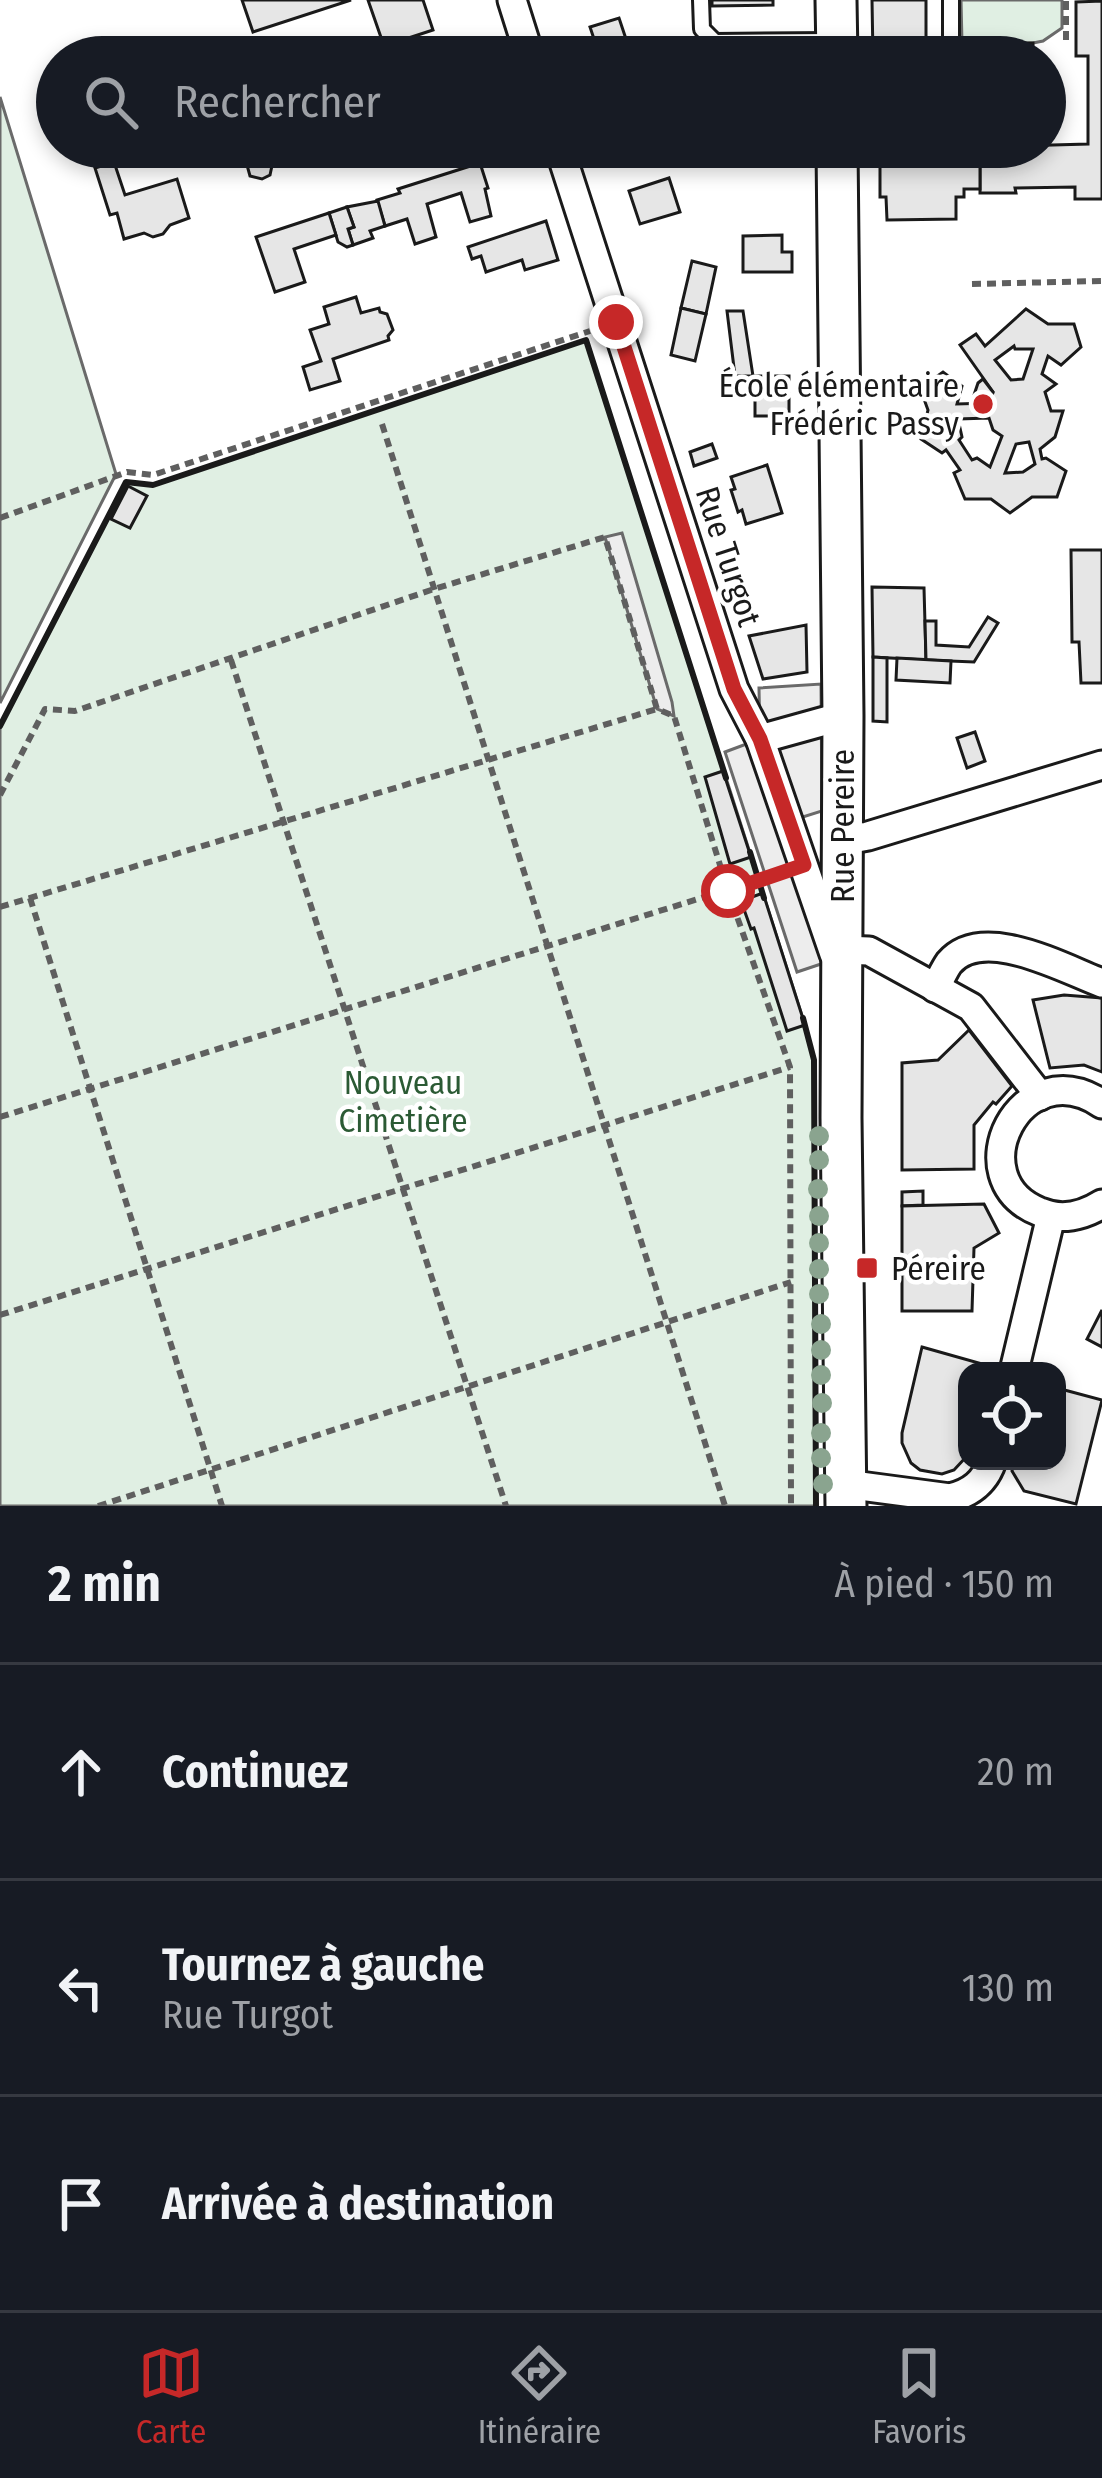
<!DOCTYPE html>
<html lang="fr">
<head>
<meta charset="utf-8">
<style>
	:root { --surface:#171b24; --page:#242831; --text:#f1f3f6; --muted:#9ea1a6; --line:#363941; --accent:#c62828 }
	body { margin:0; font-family:"Fira Sans Condensed",sans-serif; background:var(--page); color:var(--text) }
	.controls { position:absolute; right:36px; bottom:36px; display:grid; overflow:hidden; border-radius:24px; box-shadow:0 6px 18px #0003 }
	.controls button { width:108px; height:108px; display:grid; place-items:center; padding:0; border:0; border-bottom:3px solid var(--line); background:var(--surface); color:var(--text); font:60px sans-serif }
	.stop { position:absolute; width:36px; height:36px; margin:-27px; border:9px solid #c62828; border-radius:50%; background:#fff }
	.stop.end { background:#c62828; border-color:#fff; box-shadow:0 3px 12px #0008 }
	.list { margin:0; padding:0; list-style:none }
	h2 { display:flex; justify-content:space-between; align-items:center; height:156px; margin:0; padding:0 48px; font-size:51px }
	h2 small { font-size:39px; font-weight:400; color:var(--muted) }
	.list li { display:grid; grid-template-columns:78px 1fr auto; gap:36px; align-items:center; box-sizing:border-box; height:216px; padding:0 48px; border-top:3px solid var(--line) }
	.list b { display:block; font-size:45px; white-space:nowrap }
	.list p { margin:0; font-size:39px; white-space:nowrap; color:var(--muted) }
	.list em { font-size:39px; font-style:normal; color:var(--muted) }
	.icon { flex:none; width:66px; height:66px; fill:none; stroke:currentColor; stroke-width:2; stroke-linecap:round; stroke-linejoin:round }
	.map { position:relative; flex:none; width:1102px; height:1506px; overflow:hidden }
	.search { position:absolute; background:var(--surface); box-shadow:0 6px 18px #0003; left:36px; right:36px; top:36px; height:132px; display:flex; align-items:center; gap:30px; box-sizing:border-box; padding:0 42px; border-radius:66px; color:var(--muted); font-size:45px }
	.sheet { height:804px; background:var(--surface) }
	nav { display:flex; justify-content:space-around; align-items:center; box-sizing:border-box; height:168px; border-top:3px solid var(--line); background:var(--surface); font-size:33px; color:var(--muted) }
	nav a { display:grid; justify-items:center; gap:6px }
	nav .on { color:var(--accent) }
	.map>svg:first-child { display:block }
	.green { fill:#e0efe3; stroke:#6a6a6a; stroke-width:3 }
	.parking { fill:#ededed; stroke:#6a6a6a; stroke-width:3 }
	.building { fill:#e6e6e6; stroke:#1a1a1a; stroke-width:3; fill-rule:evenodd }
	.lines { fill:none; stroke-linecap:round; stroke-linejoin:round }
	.lane-casing { stroke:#1a1a1a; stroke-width:20 }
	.street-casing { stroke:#1a1a1a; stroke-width:33 }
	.secondary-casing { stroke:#1a1a1a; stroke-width:45 }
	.path { stroke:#5f5f5f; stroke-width:6; stroke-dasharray:9 6; stroke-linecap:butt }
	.lane { stroke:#fff; stroke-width:14 }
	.street { stroke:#fff; stroke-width:27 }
	.secondary { stroke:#fff; stroke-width:39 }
	.wall { stroke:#1a1a1a; stroke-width:6 }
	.tree { fill:#8aa48f }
	.route { stroke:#c62828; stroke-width:15 }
	.poi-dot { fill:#c62828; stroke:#fff; stroke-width:4.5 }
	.labels { text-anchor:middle; stroke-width:9; stroke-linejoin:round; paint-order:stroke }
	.poi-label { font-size:33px; fill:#1a1a1a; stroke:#fff; text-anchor:end }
	.street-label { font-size:33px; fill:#1a1a1a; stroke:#fff }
	.park-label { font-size:33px; fill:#2b5a34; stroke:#fff }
</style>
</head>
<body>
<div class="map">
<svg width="1102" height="1506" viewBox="0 0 1102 1506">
	<rect width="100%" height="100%" fill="#fff"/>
	<g class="green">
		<polygon points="961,0 1062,0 1062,28 1043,41 1033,43 962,43"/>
		<polygon points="0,97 116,474 0,703"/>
		<polygon points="586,340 805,1025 814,1060 816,1506 0,1506 0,726 126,482 153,485"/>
	</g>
	<g class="parking">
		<polygon points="622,533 672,702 674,716 657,709 605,537"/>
		<polygon points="821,684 822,811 790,821 836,959 797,972 725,752 760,739 759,688"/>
	</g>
	<g class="building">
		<polygon points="242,0 351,0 253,32"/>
		<polygon points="368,0 423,0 433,30 384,46"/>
		<polygon points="712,0 773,0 773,5 712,6"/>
		<polygon points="872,0 926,0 926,57 873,57"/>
		<polygon points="1102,1 1102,199 1075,199 1075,187 1015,188 1016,193 980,193 980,147 1088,144 1088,56 1076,56 1076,2"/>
		<polygon points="619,18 632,57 600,57 590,27"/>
		<polygon points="1033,43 1033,57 954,57 954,44"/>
		<rect x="926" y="44" width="28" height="13"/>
		<polygon points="242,147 271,147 274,156 270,175 262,179 250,176"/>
		<polygon points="880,147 980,147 980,189 964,189 964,197 956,197 956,219 887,220 886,197 880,197"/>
		<polygon points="114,162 125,195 177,179 189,218 170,225 163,234 153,237 144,233 124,239 117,213 110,215 95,168"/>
		<polygon points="480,163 488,188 485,189 491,216 470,222 461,193 427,204 436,237 415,244 407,219 385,226 377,200 400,193 398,189"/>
		<polygon points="669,178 680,212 640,224 629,191"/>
		<polygon points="378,201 385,226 370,231 373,238 353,245 348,229 354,227 347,207"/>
		<polygon points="347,207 354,227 348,229 353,245 347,247 338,242 329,213"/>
		<polygon points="329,213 336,235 294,249 305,282 275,292 256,237"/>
		<polygon points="546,221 558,260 525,270 522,260 486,272 481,256 472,259 468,247"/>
		<polygon points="782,235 782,252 792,252 792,272 743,272 743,236"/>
		<polygon points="692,261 716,267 706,314 681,308"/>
		<polygon points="356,297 361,313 379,308 380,312 387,314 393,330 388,336 389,340 333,359 340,381 310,390 303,367 321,361 310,330 329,324 324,307"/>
		<polygon points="681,308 706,314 695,361 671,355"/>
		<path d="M1026 309 1048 324H1074L1081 347 1061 365 1048 356 1042 374 1056 384 1045 392 1051 411H1063L1055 437 1040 449 1042 459 1046 458 1066 471 1057 497H1032L1010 513 991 499H965L954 473 960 470 946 450 942 453 921 439 928 410 920 388 943 372 962 386 957 404 990 403 993 392 960 345 976 334 985 346ZM1014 346 1015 349H1033L1023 379 1011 380 995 360ZM989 418 993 430 1002 436 990 467 977 458 972 460 959 440 962 437 958 419ZM1029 442 1035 464 1023 472 1005 473 1016 444Z"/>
		<polygon points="727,311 743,311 753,376 735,376"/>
		<rect x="755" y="376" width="34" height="40"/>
		<polygon points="983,379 993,392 990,403 971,404 978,383"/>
		<polygon points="712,444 717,458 694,466 690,452"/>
		<polygon points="767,465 782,513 746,524 742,510 738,512 731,490 735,489 731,477"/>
		<polygon points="128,486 147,496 130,528 111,519"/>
		<polygon points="1071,550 1102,550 1102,683 1081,683 1079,642 1072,642"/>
		<polygon points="872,587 924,588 926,660 873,657"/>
		<polygon points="988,617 998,623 974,662 926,660 925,621 936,621 936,645 969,647"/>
		<polygon points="806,625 807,672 763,679 749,636"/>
		<polygon points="873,657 887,658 887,722 873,721"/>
		<polygon points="897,658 951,661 950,683 896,680"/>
		<polygon points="975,732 985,761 967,768 957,738"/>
		<polygon points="723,771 751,857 730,864 705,777"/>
		<polygon points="763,893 805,1025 787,1031 754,928 751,929 741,901"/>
		<polygon points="1064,995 1102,998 1102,1072 1084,1065 1050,1068 1033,1000"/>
		<polygon points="969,1030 1012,1086 996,1104 993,1102 974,1125 974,1169 902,1170 902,1063 938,1060"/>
		<polygon points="923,1191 923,1205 902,1206 902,1192"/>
		<polygon points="984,1204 999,1233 974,1248 972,1311 902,1311 902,1206"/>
		<polygon points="1102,1310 1102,1347 1087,1339"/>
		<polygon points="922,1347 993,1367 992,1371 967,1371 967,1456 954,1470 942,1474 920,1470 911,1463 902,1443 902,1433"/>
		<polygon points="1057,1388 1102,1400 1076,1504 1024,1491 1012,1471 1014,1461 1057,1461"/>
	</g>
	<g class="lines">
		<defs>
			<g id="lane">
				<polyline points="701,0 702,29 715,42 832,41"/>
				<polyline points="951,0 951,39"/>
			</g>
			<g id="street">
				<polyline points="512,0 530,57"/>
				<polyline points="559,147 734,689 760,739 834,954"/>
				<polyline points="760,739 843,716"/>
				<polyline points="841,841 868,836 1102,765"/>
				<polyline points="842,950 869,951 971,1007 1040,1096"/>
				<path d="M935 988C940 980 944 970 949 963 983 923 1064 969 1102 983"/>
				<path d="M1102 1104C1021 1049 956 1179 1040 1212 1061 1221 1083 1216 1102 1204"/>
				<polyline points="1014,1371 1051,1216"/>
				<path d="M845 1484 950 1498C971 1493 985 1482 992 1461"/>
			</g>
			<g id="secondary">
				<polyline points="836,0 837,57"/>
				<polyline points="837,147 843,716 841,1118 846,1506"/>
			</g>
		</defs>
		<use href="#lane" class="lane-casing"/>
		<use href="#street" class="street-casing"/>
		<use href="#secondary" class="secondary-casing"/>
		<g class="path">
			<polyline points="1066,40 1066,0"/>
			<polyline points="972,284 1102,281"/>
			<polyline points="382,424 725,1506"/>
			<polyline points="0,518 127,472 153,475 590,331"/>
			<polyline points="231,660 506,1506"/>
			<polyline points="0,795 45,709 75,711 434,589 605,537 657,709 674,716 728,891 790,1067 791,1506"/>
			<polyline points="30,898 222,1506"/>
			<polyline points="0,907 657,709"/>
			<polyline points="0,1117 781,873"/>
			<polyline points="0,1315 790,1067"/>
			<polyline points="98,1506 791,1282"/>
		</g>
		<use href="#lane" class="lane"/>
		<use href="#street" class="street"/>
		<use href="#secondary" class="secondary"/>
		<g class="wall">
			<polyline points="0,726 126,482 153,485 586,340 726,778"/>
			<polyline points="750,852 764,898"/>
			<polyline points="803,1018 814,1060 816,1506"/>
		</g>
	</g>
	<g class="tree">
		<circle cx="819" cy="1136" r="10"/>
		<circle cx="819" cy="1160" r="10"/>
		<circle cx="818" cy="1189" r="10"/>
		<circle cx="819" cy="1216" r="10"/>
		<circle cx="819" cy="1243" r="10"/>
		<circle cx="819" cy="1269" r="10"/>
		<circle cx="819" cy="1294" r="10"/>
		<circle cx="821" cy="1324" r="10"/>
		<circle cx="821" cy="1350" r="10"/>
		<circle cx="821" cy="1375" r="10"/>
		<circle cx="822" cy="1403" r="10"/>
		<circle cx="821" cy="1433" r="10"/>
		<circle cx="821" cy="1458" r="10"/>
		<circle cx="823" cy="1484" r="10"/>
	</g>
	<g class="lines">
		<polyline class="route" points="616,322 734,689 760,739 804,865 728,891"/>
	</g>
	<g class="poi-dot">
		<circle cx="983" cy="404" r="12"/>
		<rect x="855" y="1256" width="24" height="24" rx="6"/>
	</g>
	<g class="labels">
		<g class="poi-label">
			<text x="959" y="397">École élémentaire<tspan x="959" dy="38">Frédéric Passy</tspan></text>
			<text x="891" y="1280" text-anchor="start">Péreire</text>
		</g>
		<g class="street-label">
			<text transform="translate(729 556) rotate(72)" y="12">Rue Turgot</text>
			<text transform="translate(842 826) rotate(-90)" y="12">Rue Pereire</text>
		</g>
		<g class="park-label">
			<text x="403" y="1094">Nouveau<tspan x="403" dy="38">Cimetière</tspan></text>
		</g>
	</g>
</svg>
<div class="controls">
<button><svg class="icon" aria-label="locate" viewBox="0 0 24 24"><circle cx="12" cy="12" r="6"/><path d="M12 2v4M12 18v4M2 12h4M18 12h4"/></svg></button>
</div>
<div class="stop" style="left:728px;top:891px"></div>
<div class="stop end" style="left:616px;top:322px"></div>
<div class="search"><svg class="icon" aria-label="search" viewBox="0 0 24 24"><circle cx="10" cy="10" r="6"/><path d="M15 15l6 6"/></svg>Rechercher</div>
</div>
<section class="sheet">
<h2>2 min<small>À pied · 150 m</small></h2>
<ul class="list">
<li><svg class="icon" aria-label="ahead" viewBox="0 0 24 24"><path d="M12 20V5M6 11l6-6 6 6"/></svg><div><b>Continuez</b></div><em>20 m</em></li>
<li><svg class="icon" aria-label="left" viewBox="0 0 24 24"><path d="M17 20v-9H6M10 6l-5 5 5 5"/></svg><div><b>Tournez à gauche</b><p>Rue Turgot</p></div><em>130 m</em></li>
<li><svg class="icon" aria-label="arrive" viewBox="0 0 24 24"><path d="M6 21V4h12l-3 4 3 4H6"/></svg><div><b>Arrivée à destination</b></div></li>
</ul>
</section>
<nav>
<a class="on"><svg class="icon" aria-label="map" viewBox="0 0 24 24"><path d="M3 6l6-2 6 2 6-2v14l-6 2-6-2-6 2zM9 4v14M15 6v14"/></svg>Carte</a>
<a><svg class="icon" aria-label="directions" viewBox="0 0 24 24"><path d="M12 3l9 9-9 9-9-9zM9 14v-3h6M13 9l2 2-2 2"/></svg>Itinéraire</a>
<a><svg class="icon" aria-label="saved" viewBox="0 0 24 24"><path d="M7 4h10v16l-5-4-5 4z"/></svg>Favoris</a>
</nav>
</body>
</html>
